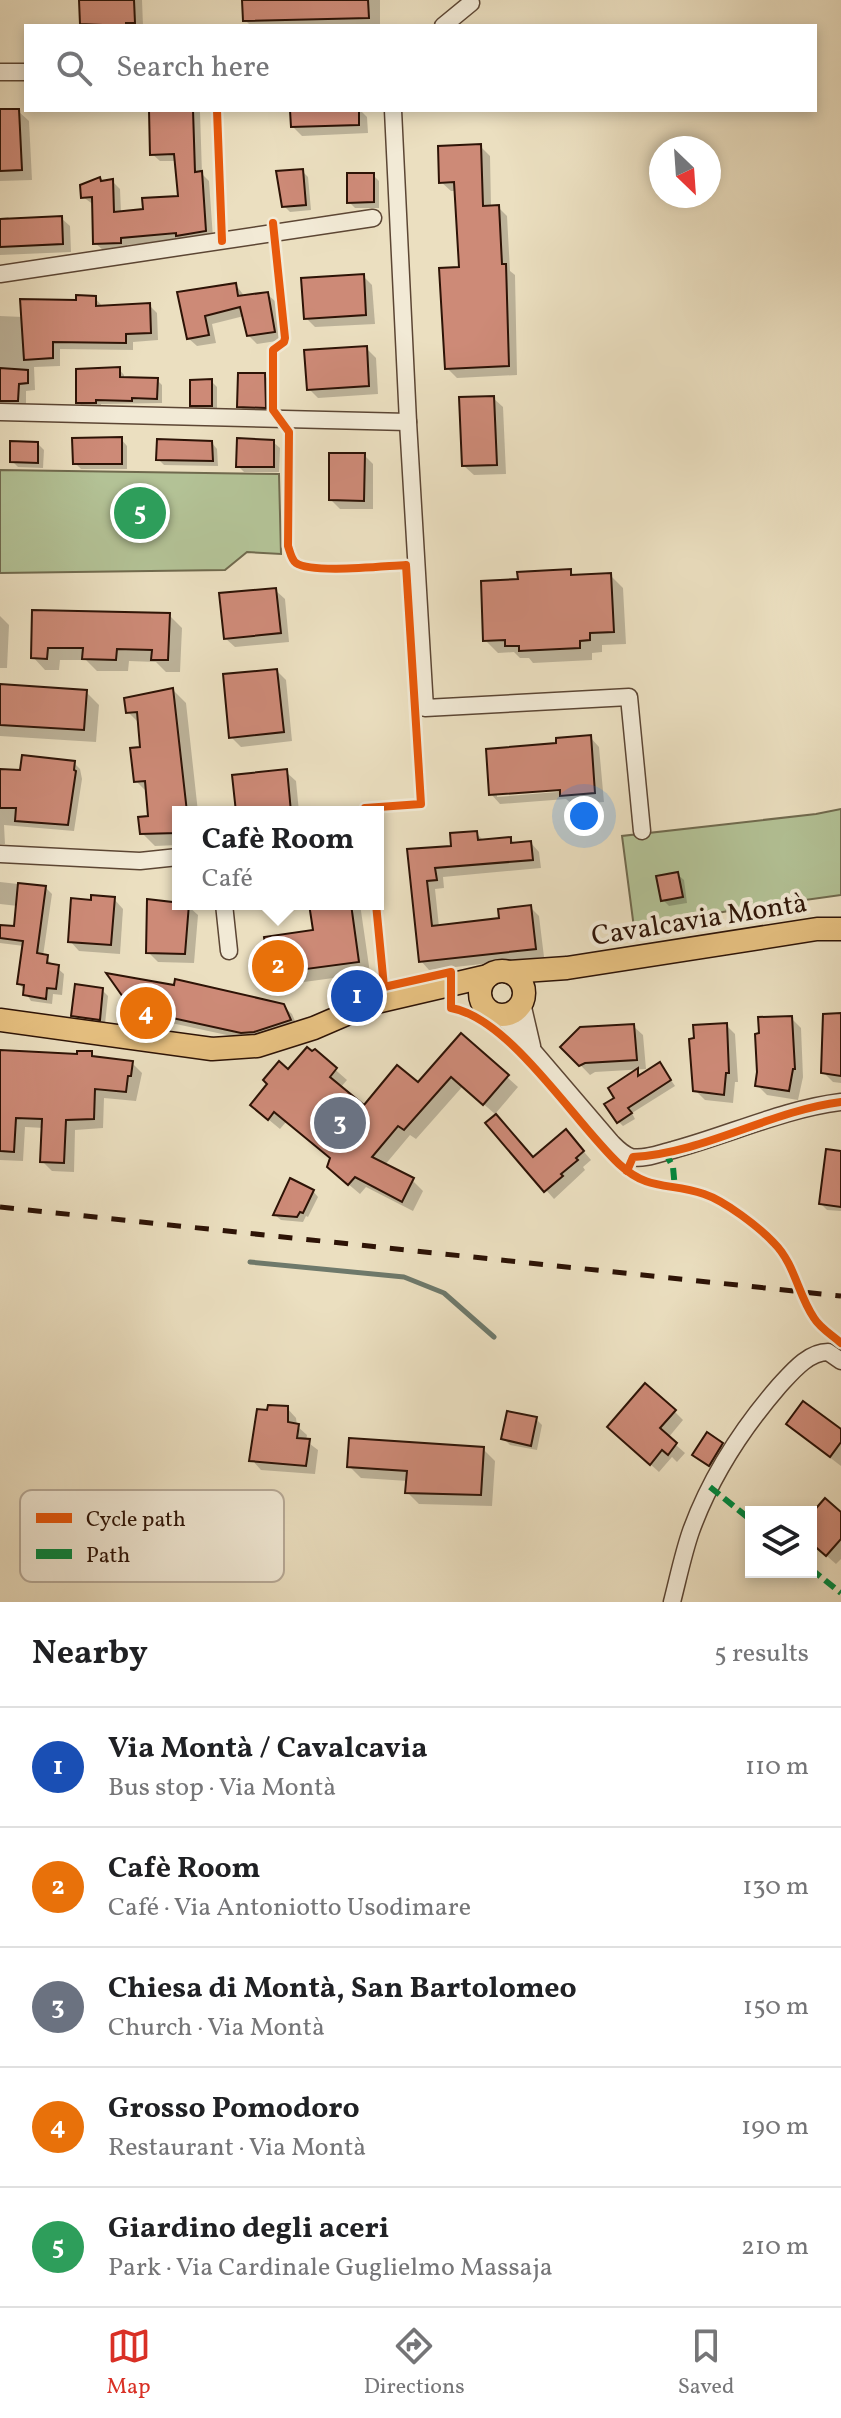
<!DOCTYPE html>
<html lang="en">
<head>
<meta charset="utf-8">
<style>
	:root { --surface:#fff; --page:#f6f6f6; --text:#202124; --muted:#757577; --line:#e0e0e0; --accent:#d93025 }
	body { margin:0; font-family:Vollkorn,serif; background:var(--page); color:var(--text) }
	.controls { position:absolute; right:24px; bottom:24px; display:grid; overflow:hidden; border-radius:0px; box-shadow:0 4px 12px #0003 }
	.controls button { width:72px; height:72px; display:grid; place-items:center; padding:0; border:0; border-bottom:2px solid var(--line); background:var(--surface); color:var(--text); font:40px sans-serif }
	.compass { position:absolute; left:649px; top:136px; width:72px; height:72px; border-radius:50%; background:var(--surface); box-shadow:0 4px 12px #0003; rotate:155deg }
	.you { position:absolute; left:584px; top:816px; width:28px; height:28px; margin:-20px; border:6px solid #fff; border-radius:50%; background:#1a73e8; box-shadow:0 0 0 12px #1a73e833 }
	.badge { display:grid; place-items:center; width:52px; height:52px; border-radius:50%; background:var(--accent); color:#fff; font-size:26px; font-weight:700 }
	.pin { position:absolute; translate:-50% -50%; border:4px solid #fff; box-shadow:0 2px 8px #0006 }
	.popup { position:absolute; left:172px; top:806px; width:212px; height:104px; box-sizing:border-box; display:grid; place-content:center; border-radius:0px; background:var(--surface); filter:drop-shadow(0 2px 6px #0005); font-size:26px; white-space:nowrap; color:var(--muted) }
	.popup b { font-size:30px; color:var(--text) }
	.popup::after { content:''; position:absolute; left:50%; top:100%; margin-left:-16px; border:16px solid transparent; border-top-color:var(--surface) }
	.list { margin:0; padding:0; list-style:none }
	h2 { display:flex; justify-content:space-between; align-items:center; height:104px; margin:0; padding:0 32px; font-size:34px }
	h2 small { font-size:26px; font-weight:400; color:var(--muted) }
	.list li { display:grid; grid-template-columns:52px 1fr auto; gap:24px; align-items:center; box-sizing:border-box; height:120px; padding:0 32px; border-top:2px solid var(--line) }
	.list b { display:block; font-size:30px; white-space:nowrap }
	.list p { margin:0; font-size:26px; white-space:nowrap; color:var(--muted) }
	.list em { font-size:26px; font-style:normal; color:var(--muted) }
	.icon { flex:none; width:44px; height:44px; fill:none; stroke:currentColor; stroke-width:2; stroke-linecap:round; stroke-linejoin:round }
	.map { position:relative; flex:none; width:841px; height:1602px; overflow:hidden }
	.search { position:absolute; background:var(--surface); box-shadow:0 4px 12px #0003; left:24px; right:24px; top:24px; height:88px; display:flex; align-items:center; gap:20px; box-sizing:border-box; padding:0 28px; border-radius:0px; color:var(--muted); font-size:30px }
	.sheet { height:704px; background:var(--surface) }
	nav { display:flex; justify-content:space-around; align-items:center; box-sizing:border-box; height:112px; border-top:2px solid var(--line); background:var(--surface); font-size:22px; color:var(--muted) }
	nav a { display:grid; justify-items:center; gap:4px }
	nav .on { color:var(--accent) }
	.map>svg:first-child { display:block }
	.green { fill:#b3c296; stroke:#706a4e; stroke-width:2 }
	.shadow { fill:#0003; fill-rule:evenodd }
	.lines { fill:none; stroke-linecap:round; stroke-linejoin:round }
	.stream { stroke:#6e796b; stroke-width:5 }
	.building { fill:#cd8a77; stroke:#2d1306; stroke-width:2 }
	.minor-casing { stroke:#5c4634; stroke-width:19 }
	.major-casing { stroke:#2d1306; stroke-width:25 }
	.minor { stroke:#f2ead6; stroke-width:16 }
	.major { stroke:#e6c080; stroke-width:22 }
	.rail { stroke:#2d1306; stroke-width:5; stroke-dasharray:14 14; stroke-linecap:butt }
	.quiet { stroke:#00873e; stroke-width:6; stroke-dasharray:12 6; stroke-linecap:butt }
	.cycleway-casing { stroke:#f2ead6; stroke-width:13 }
	.cycleway { stroke:#e8590c; stroke-width:8 }
	.labels { text-anchor:middle; stroke-width:8; stroke-linejoin:round; paint-order:stroke }
	.street-label { font-size:28px; fill:#2d1306; stroke:#f2ead6 }
	.key { fill:#f2ead6; stroke:#b7aa98; stroke-width:2 }
	.key-label { font-size:22px; fill:#2d1306 }
</style>
</head>
<body>
<div class="map">
<svg width="841" height="1602" viewBox="0 0 841 1602">
	<rect width="100%" height="100%" fill="#ebdfc0"/>
	<filter id="stains"><feTurbulence type="fractalNoise" baseFrequency=".0025" numOctaves="4"/><feColorMatrix values="0 0 0 0 .2 0 0 0 0 .09 0 0 0 0 .02 0 0 0 .5 -.17"/></filter>
	<radialGradient id="worn" r=".72"><stop offset=".6" stop-color="#630" stop-opacity="0"/><stop offset="1" stop-color="#630" stop-opacity=".3"/></radialGradient>
	<g class="green">
		<polygon points="0,470 279,474 281,554 247,552 225,570 0,573"/>
		<polygon points="841,809 841,895 734,910 634,928 622,836 816,814"/>
	</g>
	<g class="shadow">
		<polygon points="81,0 142,0 143,26 85,26 82,23"/>
		<polygon points="244,0 380,0 380,26 251,26 245,20"/>
		<polygon points="151,110 200,112 202,174 209,181 213,238 127,245 128,250 103,250 95,243 94,205 83,197 100,180 103,182 112,181 120,189 121,213 145,211 180,198 177,161 160,161 152,154"/>
		<polygon points="292,110 360,110 367,117 368,133 302,136 292,126"/>
		<polygon points="0,111 18,111 29,121 32,180 0,181"/>
		<polygon points="480,146 490,156 491,207 498,207 507,216 510,271 515,275 517,375 457,378 447,368 461,269 456,191 451,191 441,182"/>
		<polygon points="302,171 308,177 311,210 290,212 284,206"/>
		<polygon points="373,175 379,181 379,208 355,208 349,202"/>
		<polygon points="8,217 11,220 61,218 70,226 71,252 0,255 0,218"/>
		<polygon points="363,276 372,285 375,324 315,327 306,318"/>
		<polygon points="236,285 245,297 267,294 276,302 283,340 257,344 248,335 244,316 212,324 216,343 197,346 188,338 179,293"/>
		<polygon points="95,298 103,307 149,305 157,313 158,340 133,342 133,350 60,349 60,366 34,367 35,390 26,391 26,409 0,411 0,316 23,317"/>
		<polygon points="366,348 376,358 378,394 318,398 309,389"/>
		<polygon points="119,369 124,375 124,379 157,380 162,385 162,403 101,404 101,408 83,407 78,402"/>
		<polygon points="264,375 270,381 270,412 245,411 239,406"/>
		<polygon points="211,381 217,387 217,411 198,411 192,405"/>
		<polygon points="493,398 503,407 506,474 474,475 464,466"/>
		<polygon points="121,439 127,446 127,469 81,469 75,463"/>
		<polygon points="273,442 280,448 279,472 244,472 238,466"/>
		<polygon points="212,443 217,449 218,466 164,465 158,459"/>
		<polygon points="38,444 44,450 43,468 18,467 12,461"/>
		<polygon points="364,455 373,464 373,509 340,509 331,500"/>
		<polygon points="570,571 575,576 610,575 623,588 626,644 602,645 602,652 592,653 592,660 533,663 529,658 520,658 514,652 498,653 485,640 520,581"/>
		<polygon points="275,590 285,599 289,642 235,647 225,638"/>
		<polygon points="34,612 169,615 182,628 180,672 166,672 156,662 129,661 128,671 97,671 86,660 60,660 59,670 45,670 33,657"/>
		<polygon points="0,616 9,625 7,668 0,668"/>
		<polygon points="277,671 286,680 292,741 241,747 231,737"/>
		<polygon points="0,686 86,692 99,705 96,742 0,736"/>
		<polygon points="173,690 186,703 198,812 178,812 178,845 155,846 142,833 150,817 148,793 136,781 143,749 140,724 128,712"/>
		<path d="M590 737 599 747 604 802 572 804 566 799 500 804 491 794 558 745ZM570 787V791L497 797V792Z"/>
		<polygon points="74,763 80,769 82,779 74,831 4,825 5,844 0,844 0,771 22,772"/>
		<polygon points="286,772 296,781 299,812 238,812"/>
		<polygon points="476,833 484,841 510,839 516,844 531,843 539,852 541,868 443,877 444,888 435,889 439,927 501,920 531,908 539,916 544,957 429,970 421,961 409,851 453,847"/>
		<polygon points="677,874 684,880 687,903 669,906 663,900"/>
		<polygon points="0,882 45,887 52,894 43,956 64,974 62,995 53,994 52,1004 31,1001 19,983 24,946 0,943 0,927 15,929 18,906 0,904"/>
		<polygon points="114,899 123,909 120,954 79,951 70,941 92,902"/>
		<polygon points="311,904 360,904 370,973 282,985 271,973 315,932"/>
		<polygon points="188,906 198,915 194,963 158,962 148,952"/>
		<polygon points="102,990 108,996 105,1024 79,1021 73,1015"/>
		<polygon points="283,1006 292,1014 298,1028 250,1040 162,1021 161,1027 138,1024 130,1016 132,1007"/>
		<polygon points="841,1015 841,1083 833,1082 823,1072"/>
		<polygon points="791,1018 801,1028 803,1077 798,1100 767,1095 758,1086"/>
		<polygon points="726,1025 735,1034 738,1082 735,1082 733,1103 705,1100 695,1090"/>
		<polygon points="633,1026 643,1035 646,1069 595,1072 590,1075 563,1047"/>
		<polygon points="461,1036 518,1087 495,1114 463,1086 416,1139 410,1135 384,1166 412,1180 423,1191 413,1211 366,1187 360,1194 341,1178 332,1160 286,1122 280,1129 263,1115 288,1072 315,1052 347,1080 340,1088 364,1108 418,1085"/>
		<polygon points="0,1052 79,1057 91,1053 97,1059 132,1063 142,1073 136,1101 104,1098 103,1128 75,1130 74,1172 52,1171 42,1161 44,1128 25,1127 23,1161 0,1160"/>
		<polygon points="664,1070 675,1086 632,1113 635,1119 623,1126 618,1121 617,1098 637,1071 642,1076"/>
		<polygon points="488,1124 533,1159 574,1140 591,1160 583,1167 585,1170 554,1199"/>
		<polygon points="841,1153 841,1211 827,1210 821,1204"/>
		<polygon points="313,1191 318,1197 308,1217 306,1216 303,1222 281,1220 275,1215"/>
		<polygon points="287,1408 296,1418 297,1426 307,1435 306,1441 318,1450 315,1474 261,1470 252,1460"/>
		<polygon points="675,1412 683,1420 668,1438 685,1453 677,1462 672,1457 659,1472 618,1435"/>
		<polygon points="536,1419 542,1425 537,1450 510,1445 504,1439"/>
		<polygon points="789,1424 841,1432 841,1466 798,1433"/>
		<polygon points="721,1445 727,1451 715,1470 695,1455"/>
		<polygon points="483,1449 495,1461 492,1506 419,1504 407,1492 408,1481 361,1478 349,1466"/>
		<polygon points="841,1515 841,1559 836,1564 811,1542 811,1525"/>
	</g>
	<g class="lines">
		<polyline class="stream" points="250,1262 404,1277 444,1293 494,1337"/>
	</g>
	<g class="building">
		<polygon points="79,0 134,0 135,23 126,23 126,26 80,24"/>
		<polygon points="242,0 368,0 369,18 243,21"/>
		<polygon points="0,109 19,109 22,170 0,171"/>
		<polygon points="149,110 193,110 195,172 202,171 206,231 176,236 176,233 121,238 121,243 93,244 92,197 81,198 80,185 100,177 101,181 113,179 114,212 143,209 142,198 178,196 174,154 150,155"/>
		<polygon points="290,110 359,110 359,125 291,127"/>
		<polygon points="481,144 483,206 499,205 502,264 506,264 509,366 445,369 439,268 459,267 454,182 439,183 438,146"/>
		<polygon points="303,169 306,205 282,207 276,171"/>
		<polygon points="347,173 374,173 374,202 347,203"/>
		<polygon points="62,216 63,244 0,247 0,219"/>
		<polygon points="364,274 366,315 304,319 301,278"/>
		<polygon points="236,283 238,296 268,292 275,332 247,336 240,307 205,316 209,335 187,339 177,292"/>
		<polygon points="76,295 96,296 96,306 150,303 151,333 126,334 126,343 53,342 53,358 24,360 20,299 76,300"/>
		<polygon points="367,346 369,386 307,390 304,350"/>
		<polygon points="120,367 120,377 158,378 157,399 132,398 132,401 96,400 96,403 76,403 76,369"/>
		<polygon points="0,368 28,370 28,383 19,384 18,401 0,401"/>
		<polygon points="238,373 265,373 266,408 237,407"/>
		<polygon points="212,379 212,406 190,406 190,380"/>
		<polygon points="494,396 497,465 462,466 459,397"/>
		<polygon points="122,437 122,464 73,464 72,438"/>
		<polygon points="237,438 274,440 274,467 236,467"/>
		<polygon points="157,439 212,441 213,461 156,460"/>
		<polygon points="10,441 38,442 38,463 10,462"/>
		<polygon points="329,453 365,453 364,501 329,500"/>
		<polygon points="571,569 571,575 611,573 614,632 590,633 590,640 580,641 580,648 519,651 519,646 505,646 505,640 483,641 481,581 518,579 517,572"/>
		<polygon points="276,588 281,633 224,639 219,593"/>
		<polygon points="32,610 170,613 168,660 151,660 152,650 117,649 116,660 82,659 83,648 48,648 47,659 31,658"/>
		<polygon points="277,669 284,732 229,738 223,674"/>
		<polygon points="0,684 87,690 84,730 0,725"/>
		<polygon points="173,688 187,812 178,812 178,833 140,834 138,817 148,816 145,781 134,782 130,748 140,747 137,712 126,713 124,698"/>
		<polygon points="591,735 595,793 560,796 560,790 489,795 486,749 556,743 556,738"/>
		<polygon points="22,755 75,761 74,770 76,771 68,825 15,821 16,808 0,808 0,769 20,770"/>
		<polygon points="287,769 291,812 236,812 232,775"/>
		<polygon points="477,831 478,840 511,837 511,843 531,841 533,860 435,868 437,880 427,881 432,926 499,918 498,909 531,905 536,949 419,962 407,849 451,846 450,833"/>
		<polygon points="678,872 683,897 661,901 656,876"/>
		<polygon points="18,883 46,886 37,953 48,955 47,963 59,965 56,989 47,988 46,999 23,995 24,985 17,984 23,941 0,938 0,925 14,926"/>
		<polygon points="91,895 115,897 111,945 68,942 71,898 91,900"/>
		<polygon points="147,899 189,904 185,954 146,953"/>
		<polygon points="309,904 351,904 359,962 269,974 264,937 313,930"/>
		<polygon points="106,973 174,985 175,979 284,1004 291,1020 254,1032 241,1033 154,1014 153,1020 128,1016 130,1007"/>
		<polygon points="75,984 103,988 100,1020 71,1016"/>
		<polygon points="841,1013 841,1076 821,1073 823,1014"/>
		<polygon points="792,1016 795,1069 793,1069 789,1091 755,1086 757,1072 755,1034 759,1033 758,1017"/>
		<polygon points="727,1023 729,1073 726,1073 724,1095 693,1091 689,1039 694,1038 693,1025"/>
		<polygon points="634,1024 637,1060 585,1063 579,1066 560,1047 580,1027"/>
		<polygon points="461,1033 509,1075 483,1105 451,1077 404,1130 398,1126 372,1157 414,1178 402,1202 355,1177 348,1185 327,1167 330,1158 274,1112 268,1120 250,1105 267,1084 263,1080 279,1061 288,1069 307,1047 312,1051 315,1049 337,1068 330,1077 364,1105 397,1065 418,1082"/>
		<polygon points="0,1050 77,1054 77,1051 92,1051 92,1056 133,1061 131,1076 128,1076 126,1092 95,1089 94,1119 66,1120 64,1163 40,1162 42,1119 16,1118 14,1152 0,1151"/>
		<polygon points="660,1062 671,1080 628,1108 632,1113 617,1123 604,1104 614,1098 608,1088 638,1068 638,1076"/>
		<polygon points="496,1114 533,1157 566,1129 584,1151 576,1158 578,1160 561,1174 563,1176 544,1192 485,1123"/>
		<polygon points="826,1149 841,1151 841,1207 819,1204"/>
		<polygon points="290,1178 314,1190 303,1213 300,1212 297,1217 273,1215"/>
		<polygon points="645,1383 676,1410 660,1428 677,1443 668,1455 662,1450 650,1465 607,1427"/>
		<polygon points="803,1401 841,1429 841,1442 830,1457 786,1424"/>
		<polygon points="268,1405 288,1406 288,1422 299,1424 297,1438 310,1439 306,1466 249,1461 257,1409 267,1410"/>
		<polygon points="507,1411 537,1417 531,1446 501,1439"/>
		<polygon points="707,1432 723,1443 709,1466 692,1455"/>
		<polygon points="349,1438 484,1447 481,1495 405,1493 407,1471 347,1467"/>
		<polygon points="825,1498 841,1512 841,1539 826,1556 811,1543 811,1514"/>
	</g>
	<g class="lines">
		<defs>
			<g id="minor">
				<polyline points="443,26 471,3"/>
				<polyline points="0,72 26,72"/>
				<polyline points="393,110 408,422 425,708 629,697 642,831"/>
				<polyline points="0,274 373,218"/>
				<polyline points="0,412 408,422"/>
				<polyline points="0,854 140,861 178,857"/>
				<polyline points="224,904 229,951"/>
				<polyline points="522,1003 532,1046"/>
				<path d="M499 1015 510 1024 611 1142C617 1148 622 1154 631 1157 644 1160 660 1153 673 1150 729 1135 784 1109 841 1102"/>
				<path d="M672 1602C678 1579 683 1554 691 1531 711 1476 741 1430 779 1386 792 1372 808 1352 828 1352L841 1361"/>
			</g>
			<g id="major">
				<circle cx="502" cy="993" r="22"/>
				<polyline points="509,972 567,968 817,929 841,929"/>
				<polyline points="0,1020 212,1049 257,1046 314,1028 372,1003 488,976"/>
			</g>
		</defs>
		<use href="#minor" class="minor-casing"/>
		<use href="#major" class="major-casing"/>
		<use href="#minor" class="minor"/>
		<use href="#major" class="major"/>
		<polyline class="rail" points="0,1207 841,1296"/>
		<g class="quiet">
			<polyline points="665,1152 673,1167 675,1189"/>
			<polyline points="710,1487 751,1520"/>
			<polyline points="811,1569 841,1593"/>
		</g>
		<defs>
			<g id="cycleway">
				<polyline points="217,110 222,241"/>
				<path d="M273 223 285 338 284 342 273 350V410L289 432 288 546C290 551 291 559 296 563 312 574 384 566 406 565L421 804 365 808 366 812"/>
				<path d="M376 904 384 987 451 972V1008C510 1018 575 1123 619 1164 649 1192 670 1182 704 1194 725 1201 759 1227 774 1243 795 1264 798 1295 814 1318 820 1328 832 1335 841 1343"/>
				<path d="M627 1171 633 1157C704 1153 770 1111 841 1102"/>
			</g>
		</defs>
		<use href="#cycleway" class="cycleway-casing"/>
		<use href="#cycleway" class="cycleway"/>
	</g>
	<g class="labels">
		<g class="street-label">
			<text transform="translate(699 918) rotate(-9)" y="10">Cavalcavia Montà</text>
		</g>
	</g>
	<rect x="20" y="1490" width="264" height="92" rx="12" class="key"/>
	<rect x="36" y="1513" width="36" height="10" fill="#e8590c"/>
	<rect x="36" y="1549" width="36" height="10" fill="#00873e"/>
	<g class="key-label">
		<text x="86" y="1526">Cycle path</text>
		<text x="86" y="1562">Path</text>
	</g>
	<rect width="100%" height="100%" filter="url(#stains)"/>
	<rect width="100%" height="100%" fill="url(#worn)"/>
</svg>
<div class="controls">
<button><svg class="icon" aria-label="layers" viewBox="0 0 24 24"><path d="M12 4l9 5-9 5-9-5zM3 14l9 5 9-5"/></svg></button>
</div>
<svg class="compass" viewBox="-18 -18 36 36"><path d="M0-13l5 13h-10z" fill="#e53935"/><path d="M0 13l5-13h-10z" fill="#757577"/></svg>
<div class="you"></div>
<div class="pin badge" style="left:357px;top:996px;background:#1a4fb4">1</div>
<div class="pin badge" style="left:278px;top:966px;background:#e8710a">2</div>
<div class="popup"><b>Cafè Room</b>Café</div>
<div class="pin badge" style="left:340px;top:1123px;background:#6b7280">3</div>
<div class="pin badge" style="left:146px;top:1013px;background:#e8710a">4</div>
<div class="pin badge" style="left:140px;top:513px;background:#2e9e5b">5</div>
<div class="search"><svg class="icon" aria-label="search" viewBox="0 0 24 24"><circle cx="10" cy="10" r="6"/><path d="M15 15l6 6"/></svg>Search here</div>
</div>
<section class="sheet">
<h2>Nearby<small>5 results</small></h2>
<ul class="list">
<li><span class="badge" style="background:#1a4fb4">1</span><div><b>Via Montà / Cavalcavia</b><p>Bus stop · Via Montà</p></div><em>110 m</em></li>
<li><span class="badge" style="background:#e8710a">2</span><div><b>Cafè Room</b><p>Café · Via Antoniotto Usodimare</p></div><em>130 m</em></li>
<li><span class="badge" style="background:#6b7280">3</span><div><b>Chiesa di Montà, San Bartolomeo</b><p>Church · Via Montà</p></div><em>150 m</em></li>
<li><span class="badge" style="background:#e8710a">4</span><div><b>Grosso Pomodoro</b><p>Restaurant · Via Montà</p></div><em>190 m</em></li>
<li><span class="badge" style="background:#2e9e5b">5</span><div><b>Giardino degli aceri</b><p>Park · Via Cardinale Guglielmo Massaja</p></div><em>210 m</em></li>
</ul>
</section>
<nav>
<a class="on"><svg class="icon" aria-label="map" viewBox="0 0 24 24"><path d="M3 6l6-2 6 2 6-2v14l-6 2-6-2-6 2zM9 4v14M15 6v14"/></svg>Map</a>
<a><svg class="icon" aria-label="directions" viewBox="0 0 24 24"><path d="M12 3l9 9-9 9-9-9zM9 14v-3h6M13 9l2 2-2 2"/></svg>Directions</a>
<a><svg class="icon" aria-label="saved" viewBox="0 0 24 24"><path d="M7 4h10v16l-5-4-5 4z"/></svg>Saved</a>
</nav>
</body>
</html>
